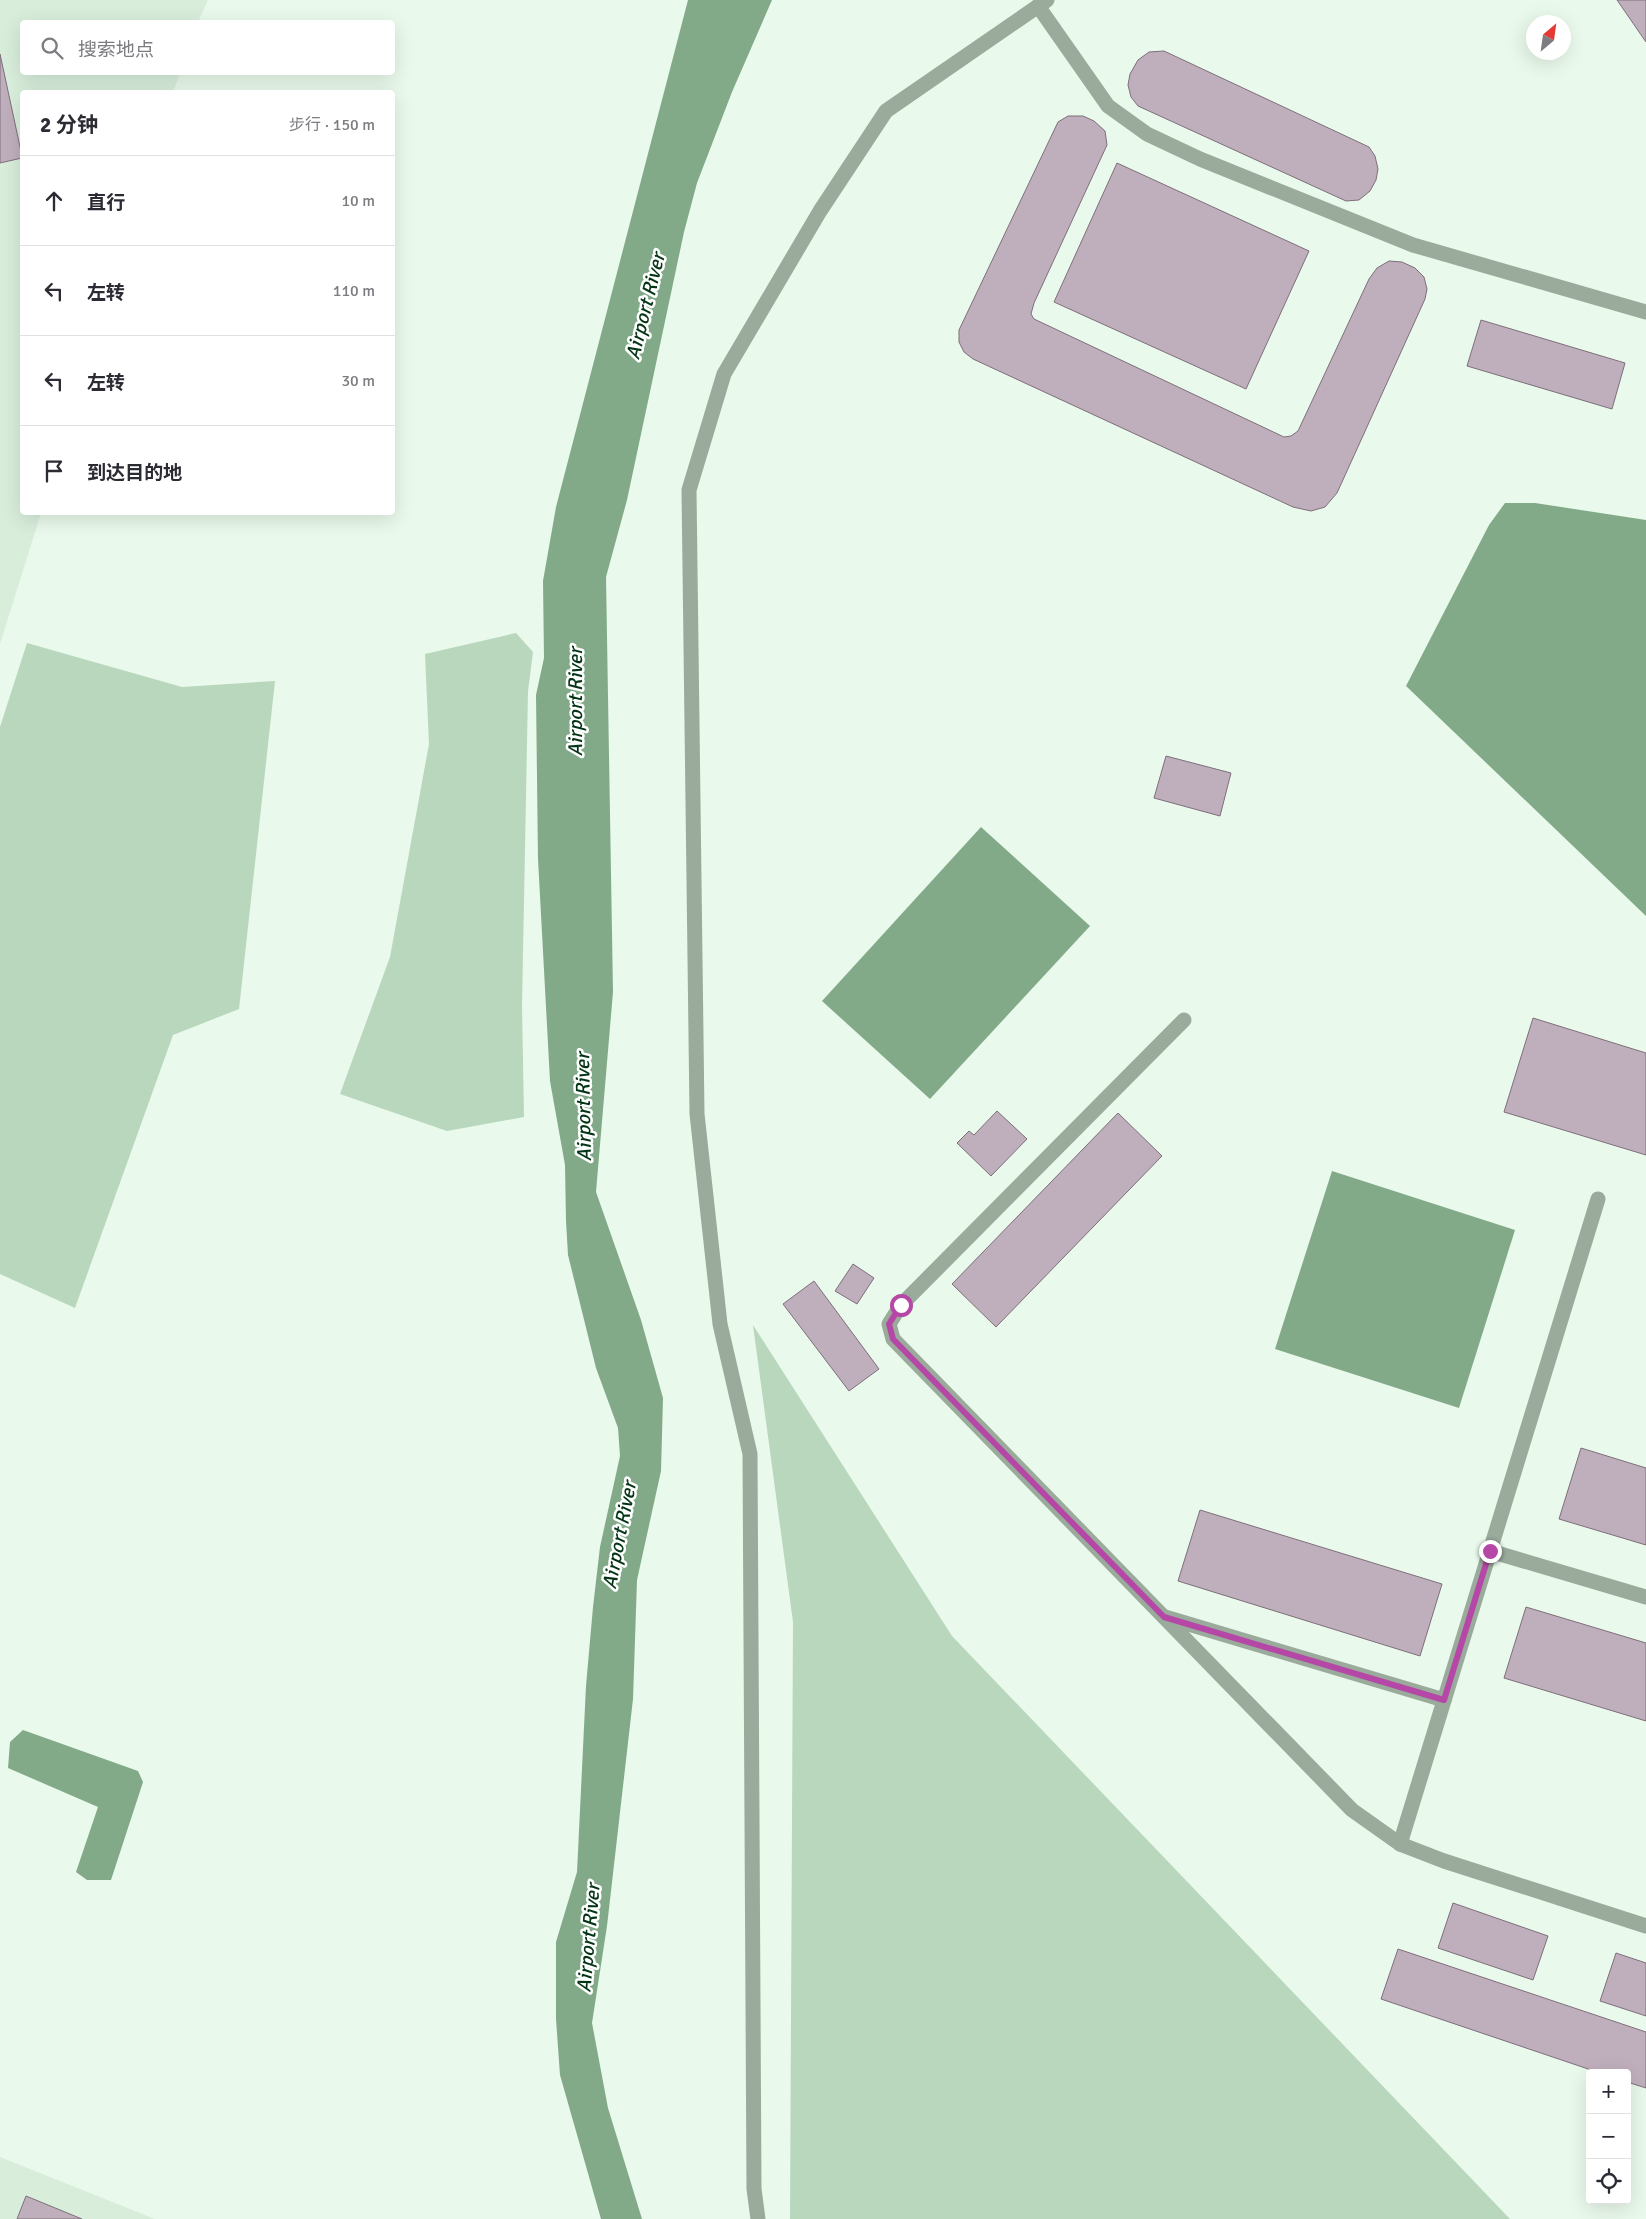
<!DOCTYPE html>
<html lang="zh">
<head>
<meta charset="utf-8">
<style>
	:root { --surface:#fff; --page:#f7f7f7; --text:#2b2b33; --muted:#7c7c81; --line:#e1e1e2 }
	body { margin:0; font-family:Signika,"Noto Sans SC",sans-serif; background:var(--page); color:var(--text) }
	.controls { position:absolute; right:15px; bottom:15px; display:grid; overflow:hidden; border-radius:5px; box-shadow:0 5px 20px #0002 }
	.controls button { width:45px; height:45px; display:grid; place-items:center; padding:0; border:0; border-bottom:1px solid var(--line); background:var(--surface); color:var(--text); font:25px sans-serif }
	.compass { position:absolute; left:1526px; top:15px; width:45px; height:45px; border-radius:50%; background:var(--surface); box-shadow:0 5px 20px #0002; rotate:29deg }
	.stop { position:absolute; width:15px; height:15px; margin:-11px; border:4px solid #b548a6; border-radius:50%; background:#fff }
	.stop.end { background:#b548a6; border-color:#fff; box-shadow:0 1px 5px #0008 }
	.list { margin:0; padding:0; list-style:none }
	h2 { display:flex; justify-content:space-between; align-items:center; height:65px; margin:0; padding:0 20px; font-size:21px }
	h2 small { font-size:16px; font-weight:400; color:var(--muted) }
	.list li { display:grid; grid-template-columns:32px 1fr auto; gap:15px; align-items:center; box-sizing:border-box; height:90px; padding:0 20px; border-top:1px solid var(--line) }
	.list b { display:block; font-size:19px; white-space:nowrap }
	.list em { font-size:16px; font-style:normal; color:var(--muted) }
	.icon { flex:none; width:28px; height:28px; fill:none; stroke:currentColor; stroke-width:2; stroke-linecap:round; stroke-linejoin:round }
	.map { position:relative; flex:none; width:1646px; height:2219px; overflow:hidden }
	.search { position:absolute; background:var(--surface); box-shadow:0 5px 20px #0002; left:20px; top:20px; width:375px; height:55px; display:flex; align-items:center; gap:12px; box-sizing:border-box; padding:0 18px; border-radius:5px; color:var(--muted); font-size:19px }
	.panel { position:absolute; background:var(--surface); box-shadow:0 5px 20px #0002; left:20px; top:90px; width:375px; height:425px; border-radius:5px }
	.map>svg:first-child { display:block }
	.built { fill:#d8eedb }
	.green { fill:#b8d7bd }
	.water { fill:#82aa89 }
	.building { fill:#bfafbc; stroke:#7e6f7b }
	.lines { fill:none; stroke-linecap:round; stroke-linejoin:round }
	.lane { stroke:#9aab9c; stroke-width:15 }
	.route { stroke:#b548a6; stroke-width:6 }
	.labels { text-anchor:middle; stroke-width:5; stroke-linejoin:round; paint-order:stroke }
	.water-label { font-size:20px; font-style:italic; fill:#033414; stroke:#fff }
</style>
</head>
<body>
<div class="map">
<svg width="1646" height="2219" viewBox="0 0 1646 2219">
	<rect width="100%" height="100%" fill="#e9f9eb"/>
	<g class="built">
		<polygon points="0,0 208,0 198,22 22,22 22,72 180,73 173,92 22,92 22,512 41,513 0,644"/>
		<polygon points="0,2157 155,2219 0,2219"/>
	</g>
	<g class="green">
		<polygon points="516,633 533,652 528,691 522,1005 524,1117 447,1131 340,1094 390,957 429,744 425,654"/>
		<polygon points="27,643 182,687 275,681 239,1009 173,1035 75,1308 0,1274 0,727"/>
		<polygon points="753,1325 952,1636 1510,2219 790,2219 793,1622"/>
	</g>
	<g class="water">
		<polygon points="688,0 772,0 732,92 697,183 684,232 627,500 606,577 613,992 596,1192 641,1320 663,1398 661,1471 637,1580 633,1699 607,1926 592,2023 608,2108 642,2219 601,2219 560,2075 556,2019 556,1942 577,1872 586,1686 593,1607 600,1547 620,1456 618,1428 596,1368 568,1255 566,1221 565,1165 550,1081 538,859 536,695 544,658 543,581 556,507"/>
		<polygon points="1505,503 1535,503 1646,520 1646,916 1406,686 1489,525"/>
		<polygon points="981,827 1090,926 930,1099 822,1001"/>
		<polygon points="1332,1171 1515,1230 1459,1408 1275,1349"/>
		<polygon points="23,1730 138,1771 143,1782 111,1880 87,1880 76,1872 98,1807 8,1768 10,1742"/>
	</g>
	<g class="building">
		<polygon points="1617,0 1646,0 1646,42"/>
		<polygon points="1164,51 1369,147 1375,156 1378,169 1376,180 1370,191 1359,200 1346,201 1138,106 1131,97 1128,85 1130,74 1138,60 1149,52"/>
		<polygon points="0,54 22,156 22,158 0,163"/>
		<polygon points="1068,116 1083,116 1094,121 1105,131 1107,145 1034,303 1031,314 1034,319 1284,437 1291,436 1298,431 1369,279 1377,268 1389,261 1402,262 1415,268 1424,277 1427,289 1425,299 1337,493 1325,507 1311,511 1293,507 973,359 964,352 959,342 959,330 1058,122"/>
		<polygon points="1117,163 1309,251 1246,389 1054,302"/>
		<polygon points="1481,320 1625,363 1612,409 1467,366"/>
		<polygon points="1166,756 1231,773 1220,816 1154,798"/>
		<polygon points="1533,1018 1646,1053 1646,1155 1504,1112"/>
		<polygon points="997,1111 1027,1139 991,1176 957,1143 969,1131 974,1135"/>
		<polygon points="1118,1113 1162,1156 996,1327 952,1284"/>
		<polygon points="853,1264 874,1278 857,1304 835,1291"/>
		<polygon points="814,1281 879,1369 849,1391 783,1304"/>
		<polygon points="1581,1448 1646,1468 1646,1545 1559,1519"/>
		<polygon points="1200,1510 1442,1584 1420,1656 1178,1581"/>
		<polygon points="1526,1607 1646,1643 1646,1721 1504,1678"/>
		<polygon points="1453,1903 1548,1936 1533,1980 1438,1948"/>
		<polygon points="1398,1949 1646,2032 1646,2088 1627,2082 1627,2073 1600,2073 1381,1999"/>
		<polygon points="1616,1953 1646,1963 1646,2016 1600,2001"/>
		<polygon points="26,2196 82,2219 17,2219"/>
	</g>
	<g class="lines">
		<g class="lane">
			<polyline points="1038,6 1108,106 1147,134 1200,159 1413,245 1646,312"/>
			<polyline points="1184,1020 901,1305 889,1324 893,1339 1352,1810 1400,1844 1444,1861 1646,1926"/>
			<polyline points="1490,1551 1646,1597"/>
			<polyline points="1165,1617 1444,1700"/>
			<polyline points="1400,1844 1598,1199"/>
			<polyline points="758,2219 754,2189 750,1454 720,1324 697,1114 689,490 724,374 820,211 886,111 1047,0"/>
		</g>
	</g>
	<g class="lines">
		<polyline class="route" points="901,1305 889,1324 893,1339 1164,1617 1444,1700 1490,1551"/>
	</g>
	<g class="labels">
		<g class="water-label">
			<text transform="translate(645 306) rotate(-76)" y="7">Airport River</text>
			<text transform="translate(575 702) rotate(-90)" y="7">Airport River</text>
			<text transform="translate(583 1107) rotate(-91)" y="7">Airport River</text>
			<text transform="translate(619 1535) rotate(-79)" y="7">Airport River</text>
			<text transform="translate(588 1938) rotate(-85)" y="7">Airport River</text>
		</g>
	</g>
</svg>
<div class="controls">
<button>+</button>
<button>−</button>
<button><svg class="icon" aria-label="locate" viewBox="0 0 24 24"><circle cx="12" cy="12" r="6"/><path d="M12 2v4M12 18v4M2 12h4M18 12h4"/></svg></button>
</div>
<svg class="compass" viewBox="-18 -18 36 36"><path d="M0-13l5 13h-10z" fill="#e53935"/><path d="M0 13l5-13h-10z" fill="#7c7c81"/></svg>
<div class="stop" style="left:901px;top:1305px"></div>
<div class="stop end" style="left:1490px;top:1551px"></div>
<div class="search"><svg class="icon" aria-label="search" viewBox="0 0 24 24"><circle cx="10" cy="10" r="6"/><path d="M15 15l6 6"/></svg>搜索地点</div>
<section class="panel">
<h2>2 分钟<small>步行 · 150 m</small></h2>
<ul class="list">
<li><svg class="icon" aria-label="ahead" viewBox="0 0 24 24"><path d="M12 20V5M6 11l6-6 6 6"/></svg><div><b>直行</b></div><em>10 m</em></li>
<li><svg class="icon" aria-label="left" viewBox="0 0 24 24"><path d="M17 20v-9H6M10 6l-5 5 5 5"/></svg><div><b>左转</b></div><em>110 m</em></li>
<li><svg class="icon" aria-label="left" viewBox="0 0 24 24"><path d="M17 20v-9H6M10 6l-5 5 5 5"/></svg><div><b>左转</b></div><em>30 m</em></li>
<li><svg class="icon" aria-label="arrive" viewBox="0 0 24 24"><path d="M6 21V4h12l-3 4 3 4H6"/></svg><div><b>到达目的地</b></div></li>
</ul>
</section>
</div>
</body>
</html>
